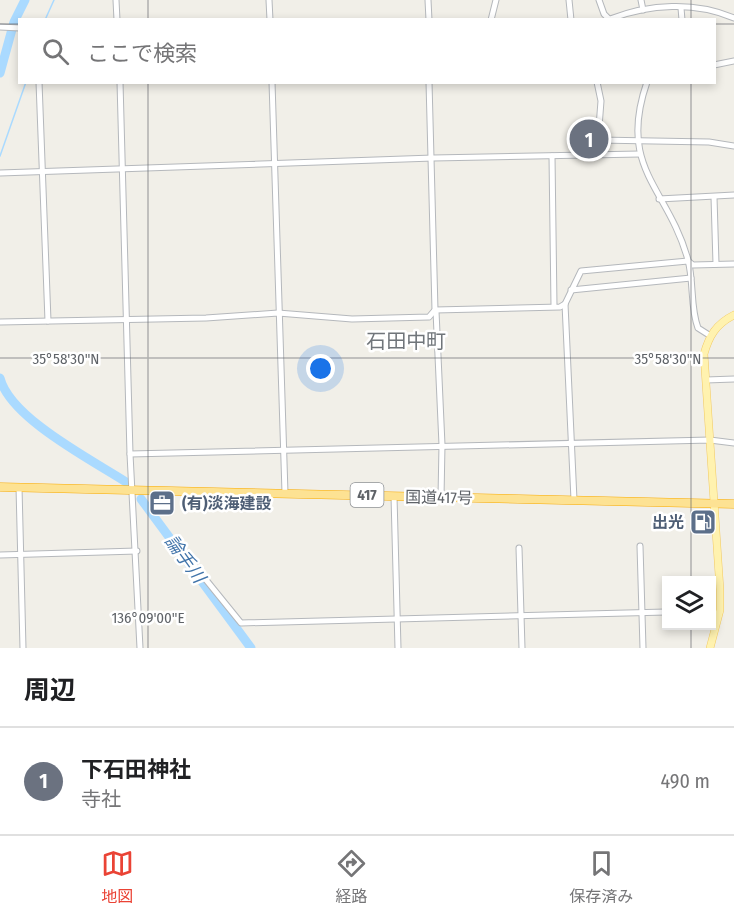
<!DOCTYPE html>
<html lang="ja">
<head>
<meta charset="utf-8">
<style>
	:root { --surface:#fff; --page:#f6f6f6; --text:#202124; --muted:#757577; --line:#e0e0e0; --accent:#ea4335 }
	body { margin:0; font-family:"Fira Sans Condensed","Noto Sans JP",sans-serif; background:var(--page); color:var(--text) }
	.controls { position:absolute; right:18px; bottom:18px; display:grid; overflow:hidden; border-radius:0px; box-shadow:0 3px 9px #0003 }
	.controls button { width:54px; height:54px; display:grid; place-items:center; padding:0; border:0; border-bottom:2px solid var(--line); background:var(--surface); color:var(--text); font:30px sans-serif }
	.you { position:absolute; left:321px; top:369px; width:21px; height:21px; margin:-15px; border:4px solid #fff; border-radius:50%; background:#1a73e8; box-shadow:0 0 0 9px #1a73e833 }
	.badge { display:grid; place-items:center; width:39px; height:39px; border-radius:50%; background:var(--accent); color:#fff; font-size:20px; font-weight:700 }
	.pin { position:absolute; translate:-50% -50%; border:3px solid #fff; box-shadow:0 2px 6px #0006 }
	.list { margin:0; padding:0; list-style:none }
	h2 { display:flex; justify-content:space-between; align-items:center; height:78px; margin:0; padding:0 24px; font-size:26px }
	h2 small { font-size:20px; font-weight:400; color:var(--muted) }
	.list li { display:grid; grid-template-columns:39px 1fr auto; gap:18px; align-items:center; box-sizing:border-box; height:108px; padding:0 24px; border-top:2px solid var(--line) }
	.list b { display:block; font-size:22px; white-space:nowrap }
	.list p { margin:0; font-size:20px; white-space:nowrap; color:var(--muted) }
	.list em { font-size:20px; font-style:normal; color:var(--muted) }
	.icon { flex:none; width:33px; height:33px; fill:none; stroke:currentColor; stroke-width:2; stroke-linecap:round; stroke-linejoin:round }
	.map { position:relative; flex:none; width:734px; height:648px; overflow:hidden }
	.search { position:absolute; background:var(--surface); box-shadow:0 3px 9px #0003; left:18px; right:18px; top:18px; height:66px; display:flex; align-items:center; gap:15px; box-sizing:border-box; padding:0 21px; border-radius:0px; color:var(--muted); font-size:22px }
	.sheet { height:186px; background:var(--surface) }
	nav { display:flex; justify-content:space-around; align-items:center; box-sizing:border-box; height:84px; border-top:2px solid var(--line); background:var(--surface); font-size:16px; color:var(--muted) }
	nav a { display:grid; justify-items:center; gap:3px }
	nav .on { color:var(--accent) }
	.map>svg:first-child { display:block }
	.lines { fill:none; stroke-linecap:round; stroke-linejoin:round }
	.stream { stroke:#aadaff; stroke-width:1.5 }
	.river { stroke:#aadaff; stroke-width:9 }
	.minor-casing { stroke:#b5b8bc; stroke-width:7 }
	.major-casing { stroke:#f2c960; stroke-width:8 }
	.highway-casing { stroke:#f9ab00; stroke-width:9 }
	.minor { stroke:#fff; stroke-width:5 }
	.major { stroke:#fff2af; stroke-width:7 }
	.highway { stroke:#fde293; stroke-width:8 }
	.ticks { fill:none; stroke:#5f6368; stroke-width:1.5; stroke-opacity:0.45 }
	.labels { text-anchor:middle; stroke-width:5; stroke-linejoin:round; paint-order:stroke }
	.shield { fill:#fff; stroke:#8f9295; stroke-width:1.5 }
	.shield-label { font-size:15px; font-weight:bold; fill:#5f6368 }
	.street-label { font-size:16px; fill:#5f6368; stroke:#fff }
	.service-label { font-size:16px; font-weight:bold; fill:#4e5e75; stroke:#fff; text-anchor:start }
	.water-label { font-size:18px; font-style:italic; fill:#4174aa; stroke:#fff }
	.quarter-label { font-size:20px; fill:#70757a; stroke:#fff }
	.ticks-label { font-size:15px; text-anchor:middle; fill:#5f6368; stroke:#fff; stroke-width:5; stroke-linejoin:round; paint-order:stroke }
</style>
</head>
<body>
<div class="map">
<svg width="734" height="648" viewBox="0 0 734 648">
	<rect width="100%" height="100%" fill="#f1efe8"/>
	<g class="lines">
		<g class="stream">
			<polyline points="45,20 54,0"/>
			<polyline points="0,156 26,82"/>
		</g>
		<g class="river">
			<polyline points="0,73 14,22 25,0"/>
			<path d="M0 378C10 418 92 460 126 482"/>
			<polyline points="141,499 251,648"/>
		</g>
		<defs>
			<g id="minor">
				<polyline points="116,0 117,20"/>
				<polyline points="269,0 270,20"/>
				<polyline points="428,0 429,20"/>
				<polyline points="569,0 571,20"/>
				<polyline points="599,0 604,14 610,20"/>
				<polyline points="641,0 643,10"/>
				<polyline points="681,8 682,20"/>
				<path d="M610 19C649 4 695 1 734 18"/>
				<polyline points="491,20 496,0"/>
				<polyline points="0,27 20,28"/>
				<polyline points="714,65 734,61"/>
				<polyline points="39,82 48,321"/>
				<polyline points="120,82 130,454 140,648"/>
				<polyline points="272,82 285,493"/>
				<polyline points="597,82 601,101 598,140 709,142 734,146"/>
				<path d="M647 82C617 169 668 187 688 260 694 282 690 307 698 328L709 335"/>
				<polyline points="552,156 554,306"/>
				<polyline points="0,173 433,158 640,154"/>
				<polyline points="714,197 716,264"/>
				<polyline points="659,199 734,195"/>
				<polyline points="571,290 691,278"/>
				<polyline points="435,310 560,307 565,304"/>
				<polyline points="436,311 442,445 441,497"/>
				<polyline points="0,322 206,318 278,313 352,319 429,317 435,310 429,82"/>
				<polyline points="706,380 734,379"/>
				<polyline points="130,454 710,440 734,443"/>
				<polyline points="19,487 23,648"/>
				<polyline points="394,496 398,648"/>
				<polyline points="574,500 565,304 581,271 688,261 693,265 734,264"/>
				<polyline points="640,546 643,648"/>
				<polyline points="519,548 522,648"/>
				<polyline points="0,555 137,551"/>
				<polyline points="194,565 241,623 666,612"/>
			</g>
			<path id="major" d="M710 648 720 610V590L704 354C709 336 716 324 734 315"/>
			<polyline id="highway" points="0,487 734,504"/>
		</defs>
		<use href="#minor" class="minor-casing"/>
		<use href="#major" class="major-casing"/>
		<use href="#highway" class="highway-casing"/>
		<use href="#minor" class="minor"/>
		<use href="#major" class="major"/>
		<use href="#highway" class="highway"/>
	</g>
	<path class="ticks" d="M148 0V20M691 0V20M0 24H20M714 24H734M148 82V648M691 82V580M0 358H734M691 626V648"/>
	<defs>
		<symbol id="office-square" viewBox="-11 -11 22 22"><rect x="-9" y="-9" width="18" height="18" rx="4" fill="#5c6f8a" stroke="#fff"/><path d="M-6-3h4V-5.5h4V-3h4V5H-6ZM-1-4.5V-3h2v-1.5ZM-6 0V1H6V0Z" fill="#fff"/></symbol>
		<symbol id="fuel-square" viewBox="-11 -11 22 22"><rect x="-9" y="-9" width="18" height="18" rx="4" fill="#5c6f8a" stroke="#fff"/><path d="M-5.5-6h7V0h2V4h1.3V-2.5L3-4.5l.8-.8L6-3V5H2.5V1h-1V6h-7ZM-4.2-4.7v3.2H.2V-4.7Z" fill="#fff"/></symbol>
	</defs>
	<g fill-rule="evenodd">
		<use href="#office-square" x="147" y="488" width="30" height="30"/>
		<use href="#fuel-square" x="688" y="507" width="30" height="30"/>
	</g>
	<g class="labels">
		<rect class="shield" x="350.5" y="483" width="33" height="24" rx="4.5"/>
		<g class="shield-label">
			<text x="367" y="500">417</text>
		</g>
		<g class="street-label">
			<text transform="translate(439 497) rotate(1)" y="6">国道417号</text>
		</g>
		<g class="service-label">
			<text x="182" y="509">(有)淡海建設</text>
			<text x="684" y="528" text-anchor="end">出光</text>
		</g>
		<g class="water-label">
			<text transform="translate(185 559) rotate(54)" y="6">論手川</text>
		</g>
		<g class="quarter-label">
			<text x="406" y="348">石田中町</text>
		</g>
	</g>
	<g class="ticks-label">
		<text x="66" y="364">35°58'30"N</text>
		<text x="668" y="364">35°58'30"N</text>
		<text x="148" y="623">136°09'00"E</text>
	</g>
</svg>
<div class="controls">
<button><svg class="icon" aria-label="layers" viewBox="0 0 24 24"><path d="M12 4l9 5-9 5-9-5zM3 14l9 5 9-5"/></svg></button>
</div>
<div class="you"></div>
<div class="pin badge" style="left:589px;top:139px;background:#6b7280">1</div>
<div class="search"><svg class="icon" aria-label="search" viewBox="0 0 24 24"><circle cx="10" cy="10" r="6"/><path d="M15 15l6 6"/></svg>ここで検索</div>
</div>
<section class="sheet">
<h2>周辺<small></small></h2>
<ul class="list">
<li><span class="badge" style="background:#6b7280">1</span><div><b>下石田神社</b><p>寺社</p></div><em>490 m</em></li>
</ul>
</section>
<nav>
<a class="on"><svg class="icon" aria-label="map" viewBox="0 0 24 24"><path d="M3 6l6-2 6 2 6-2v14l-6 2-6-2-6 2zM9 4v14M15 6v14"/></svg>地図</a>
<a><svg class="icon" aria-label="directions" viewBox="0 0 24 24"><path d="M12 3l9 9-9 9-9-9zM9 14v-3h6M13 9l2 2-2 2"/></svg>経路</a>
<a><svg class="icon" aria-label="saved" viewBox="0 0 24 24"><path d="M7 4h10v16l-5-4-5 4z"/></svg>保存済み</a>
</nav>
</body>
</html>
